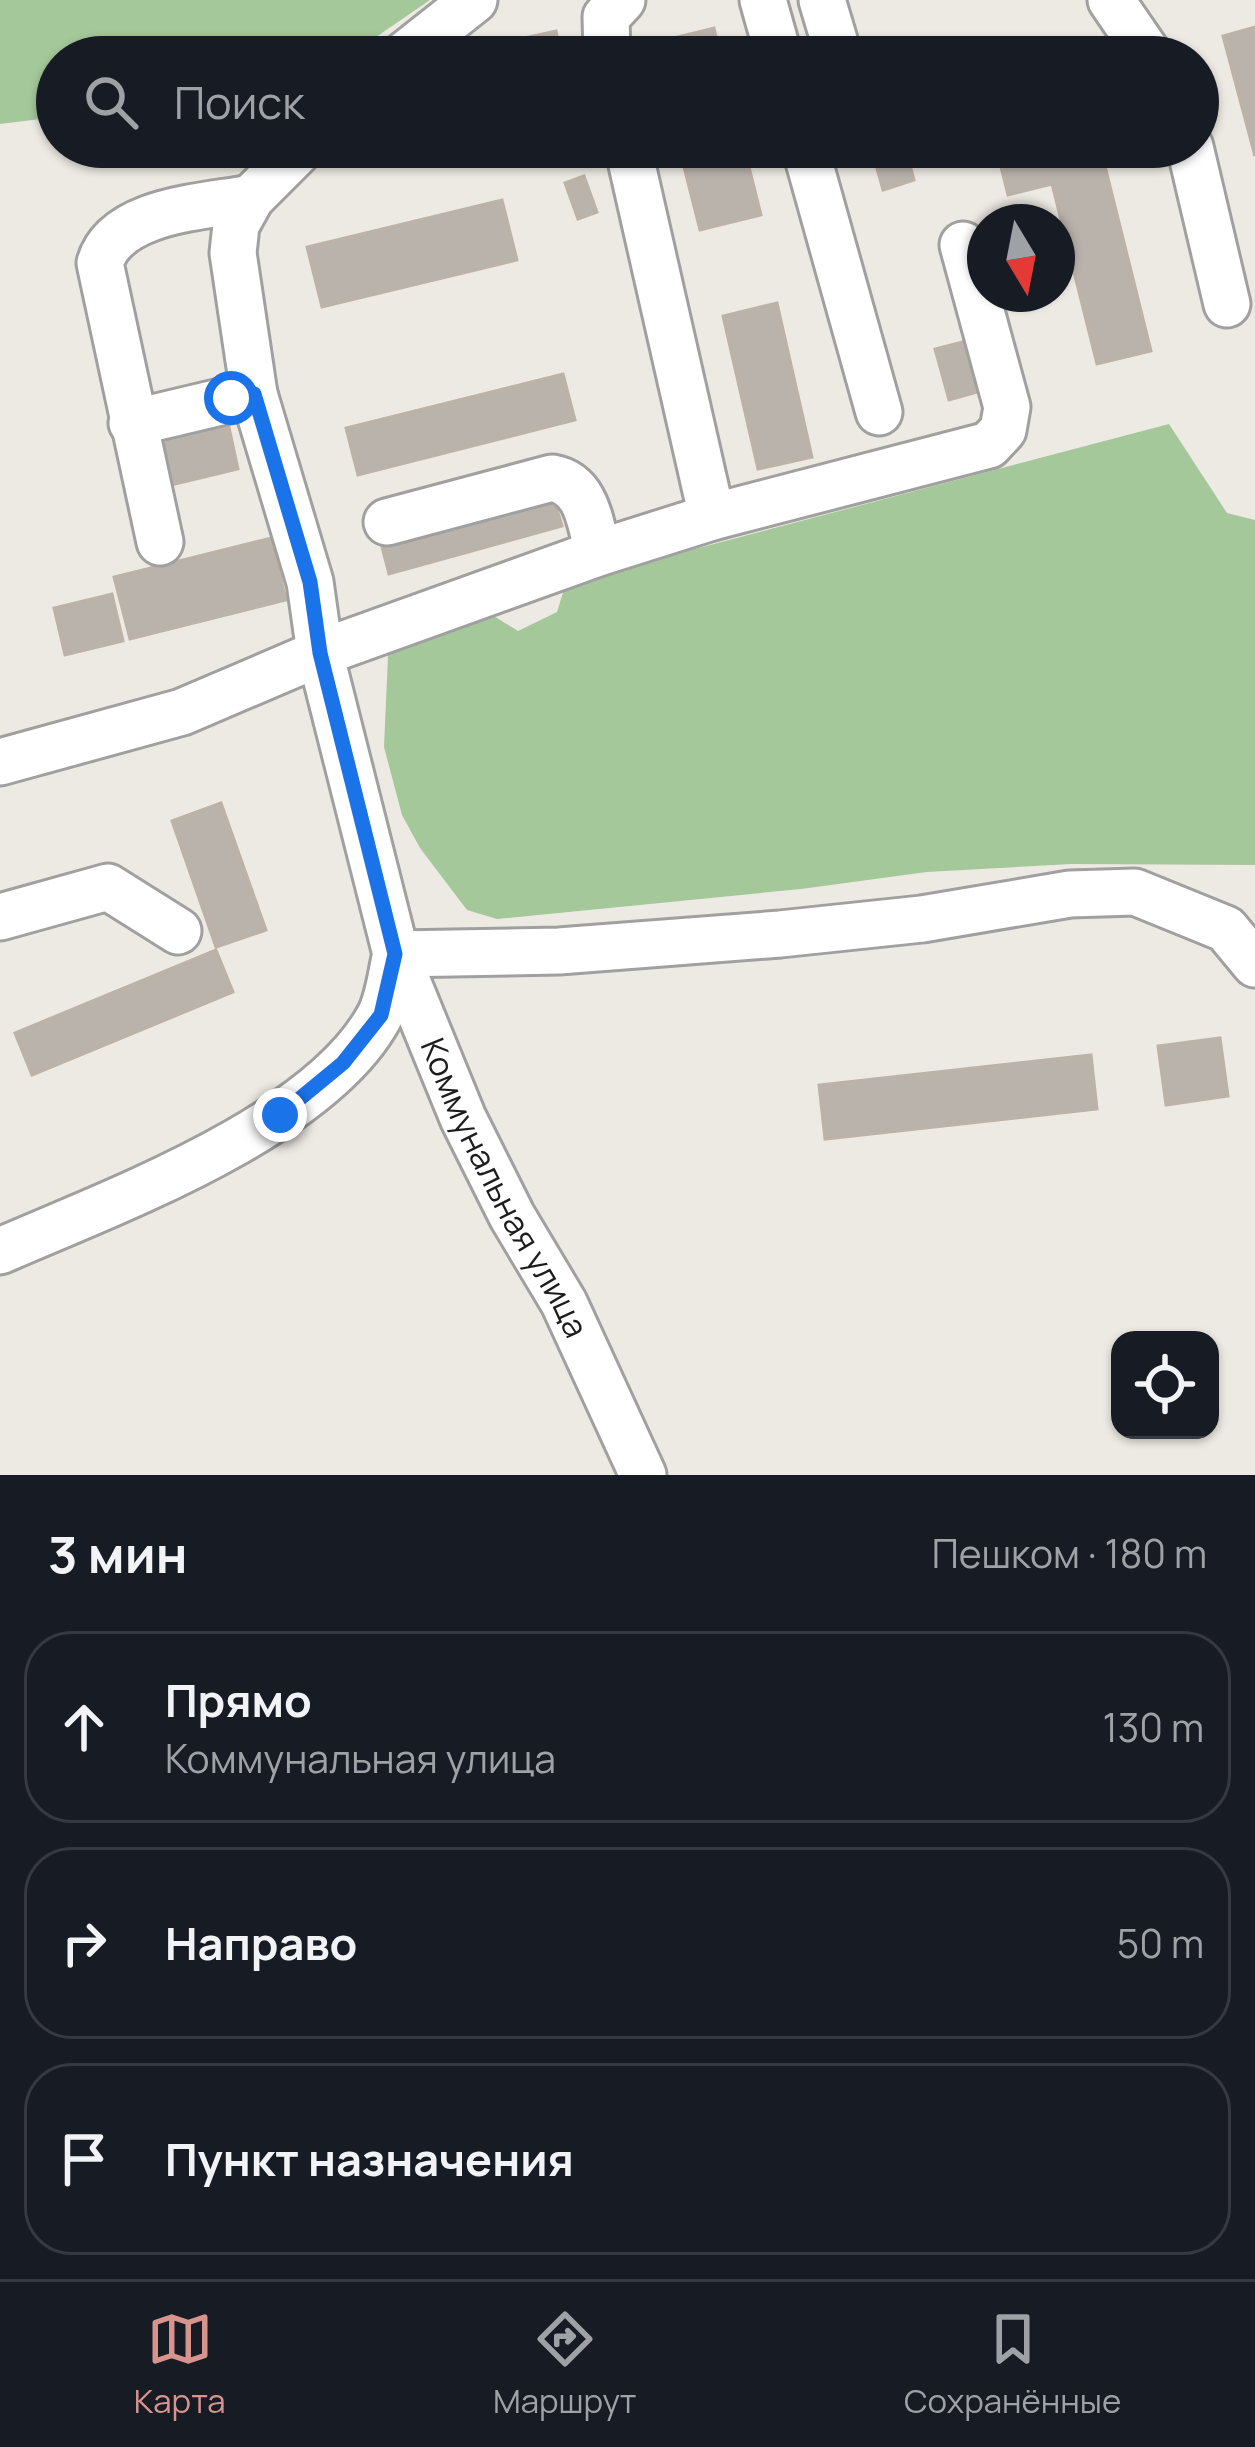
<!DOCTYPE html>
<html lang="ru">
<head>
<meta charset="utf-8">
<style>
	:root { --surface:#171b24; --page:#242831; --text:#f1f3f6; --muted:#9ea1a6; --line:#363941; --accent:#d7948f }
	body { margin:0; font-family:Manrope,sans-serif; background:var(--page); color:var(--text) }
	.controls { position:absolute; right:36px; bottom:36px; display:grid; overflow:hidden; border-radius:24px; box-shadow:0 3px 9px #0004 }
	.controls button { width:108px; height:108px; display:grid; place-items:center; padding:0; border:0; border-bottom:3px solid var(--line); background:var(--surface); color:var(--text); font:60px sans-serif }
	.compass { position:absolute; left:967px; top:204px; width:108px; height:108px; border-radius:50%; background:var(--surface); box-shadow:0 3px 9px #0004; rotate:170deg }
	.stop { position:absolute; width:36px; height:36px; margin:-27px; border:9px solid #1a73e8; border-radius:50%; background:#fff }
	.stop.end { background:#1a73e8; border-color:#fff; box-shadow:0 3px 12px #0008 }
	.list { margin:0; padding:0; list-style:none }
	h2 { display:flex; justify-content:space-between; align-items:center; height:156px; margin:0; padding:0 48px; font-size:51px }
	h2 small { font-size:39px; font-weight:400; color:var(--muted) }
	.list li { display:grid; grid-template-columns:78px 1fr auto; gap:36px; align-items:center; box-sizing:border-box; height:192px; margin:0 24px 24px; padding:0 24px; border:3px solid var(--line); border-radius:48px }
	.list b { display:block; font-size:45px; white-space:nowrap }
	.list p { margin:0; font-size:39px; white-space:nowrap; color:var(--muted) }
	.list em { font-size:39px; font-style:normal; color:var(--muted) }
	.icon { flex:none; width:66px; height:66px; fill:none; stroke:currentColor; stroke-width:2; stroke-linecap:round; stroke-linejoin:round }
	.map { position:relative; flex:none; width:1255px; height:1475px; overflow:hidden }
	.search { position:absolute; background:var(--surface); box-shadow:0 3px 9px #0004; left:36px; right:36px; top:36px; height:132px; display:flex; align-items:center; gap:30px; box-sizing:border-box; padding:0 42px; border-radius:66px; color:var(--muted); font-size:45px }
	.sheet { height:804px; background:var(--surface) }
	nav { display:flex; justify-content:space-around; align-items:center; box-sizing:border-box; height:168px; border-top:3px solid var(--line); background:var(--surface); font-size:33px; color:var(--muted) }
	nav a { display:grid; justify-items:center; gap:6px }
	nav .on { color:var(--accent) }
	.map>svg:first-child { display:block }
	.forest { fill:#a5c89b }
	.building { fill:#b9b3ac; stroke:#bdb2a7; stroke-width:3 }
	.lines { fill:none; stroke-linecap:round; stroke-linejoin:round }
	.minor-casing { stroke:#a0a0a0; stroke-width:51 }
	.minor { stroke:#fff; stroke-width:45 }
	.route { stroke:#1a73e8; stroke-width:15 }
	.labels { text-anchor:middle; stroke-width:10; stroke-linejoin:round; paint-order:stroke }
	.street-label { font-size:33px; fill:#1c1c1c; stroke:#fff }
</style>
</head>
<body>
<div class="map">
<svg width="1255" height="1475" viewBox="0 0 1255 1475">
	<rect width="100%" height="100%" fill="#edeae3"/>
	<g class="forest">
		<polygon points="0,0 430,0 347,57 57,57 57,117 0,124"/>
		<polygon points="1169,424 1227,513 1255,520 1255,865 1071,864 927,872 801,889 497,919 467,910 420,848 402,815 384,747 389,633 487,612 518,631 557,612 566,583"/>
	</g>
	<g class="building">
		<polygon points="1255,27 1255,156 1223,36"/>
		<polygon points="714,28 721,57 657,57 653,43"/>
		<polygon points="556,31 562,57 520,57 516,40"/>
		<polygon points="679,147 744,147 761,215 700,230"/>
		<polygon points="905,147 914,180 883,190 873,154"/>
		<polygon points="996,147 1143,147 1146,156 1105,166 1151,351 1097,364 1052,184 1008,195"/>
		<polygon points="584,176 597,212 578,219 565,183"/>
		<polygon points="502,200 517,260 322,307 307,247"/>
		<polygon points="777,303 812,457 758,469 723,316"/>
		<polygon points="978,338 992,388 949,400 935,349"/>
		<polygon points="563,374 575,420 358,475 346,428"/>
		<polygon points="227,418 238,469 163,487 151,436"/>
		<polygon points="554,499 562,526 389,574 382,547"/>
		<polygon points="271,538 286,600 130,639 114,577"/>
		<polygon points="112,594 123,641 65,655 54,608"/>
		<polygon points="221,803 266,930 216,947 172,821"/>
		<polygon points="216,950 233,992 32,1075 15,1033"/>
		<polygon points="1220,1038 1228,1096 1166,1105 1158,1046"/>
		<polygon points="1091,1055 1097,1109 825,1139 819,1085"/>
	</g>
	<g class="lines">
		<defs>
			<g id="minor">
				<polyline points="763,0 779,57"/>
				<polyline points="822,0 839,57"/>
				<polyline points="1111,0 1150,57"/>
				<polyline points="402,57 474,0"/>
				<polyline points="607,57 606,17 622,0"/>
				<path id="s1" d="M302 147 251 198 236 225 233 253 254 394 310 582 320 653 396 954 463 1118 512 1216 564 1303 643 1475"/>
				<polyline points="805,147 879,412"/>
				<polyline points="1190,147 1227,304"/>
				<polyline points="132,423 254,394"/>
				<polyline points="712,517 989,445 1003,430 1007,407 963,245"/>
				<path d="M387 522 552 478C587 484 590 522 598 553"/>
				<path d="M160 542 100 263C116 209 205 207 251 198"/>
				<polyline points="0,762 182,712 320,653 598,553 712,517 628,147"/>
				<polyline points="0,917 108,887 178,931"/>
				<path d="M0 1251C112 1202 319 1127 379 1017 389 999 391 973 396 954L559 951 780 934 922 919 1070 894 1135 892 1226 929 1255 964"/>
			</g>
		</defs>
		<use href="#minor" class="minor-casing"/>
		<use href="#minor" class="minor"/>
	</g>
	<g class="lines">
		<polyline class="route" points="231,398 254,394 310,582 320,653 395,954 381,1015 343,1063 280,1115"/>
	</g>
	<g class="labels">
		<g class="street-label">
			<text dy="12" stroke="none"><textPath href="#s1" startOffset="1110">Коммунальная улица</textPath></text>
		</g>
	</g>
</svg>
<div class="controls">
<button><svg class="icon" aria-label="locate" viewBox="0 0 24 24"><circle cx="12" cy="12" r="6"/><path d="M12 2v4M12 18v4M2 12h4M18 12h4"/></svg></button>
</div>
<svg class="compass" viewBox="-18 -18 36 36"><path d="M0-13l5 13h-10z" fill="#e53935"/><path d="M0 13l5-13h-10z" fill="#9ea1a6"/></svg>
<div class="stop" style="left:231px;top:398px"></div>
<div class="stop end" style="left:280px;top:1115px"></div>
<div class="search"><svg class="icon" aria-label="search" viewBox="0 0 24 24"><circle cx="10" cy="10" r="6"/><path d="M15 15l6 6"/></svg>Поиск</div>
</div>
<section class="sheet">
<h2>3 мин<small>Пешком · 180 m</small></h2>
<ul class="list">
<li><svg class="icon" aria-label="ahead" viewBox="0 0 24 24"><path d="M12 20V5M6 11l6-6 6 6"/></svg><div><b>Прямо</b><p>Коммунальная улица</p></div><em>130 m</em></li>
<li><svg class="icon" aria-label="right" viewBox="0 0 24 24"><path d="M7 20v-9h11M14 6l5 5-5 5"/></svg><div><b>Направо</b></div><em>50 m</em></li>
<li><svg class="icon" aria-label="arrive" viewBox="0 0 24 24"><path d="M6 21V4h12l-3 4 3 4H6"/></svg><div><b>Пункт назначения</b></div></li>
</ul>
</section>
<nav>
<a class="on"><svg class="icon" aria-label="map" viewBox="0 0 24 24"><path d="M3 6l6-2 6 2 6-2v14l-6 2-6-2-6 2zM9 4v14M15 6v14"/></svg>Карта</a>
<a><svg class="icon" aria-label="directions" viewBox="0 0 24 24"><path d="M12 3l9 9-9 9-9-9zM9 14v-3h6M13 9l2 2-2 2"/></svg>Маршрут</a>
<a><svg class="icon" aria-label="saved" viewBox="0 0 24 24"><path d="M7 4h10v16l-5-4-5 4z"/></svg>Сохранённые</a>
</nav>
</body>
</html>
